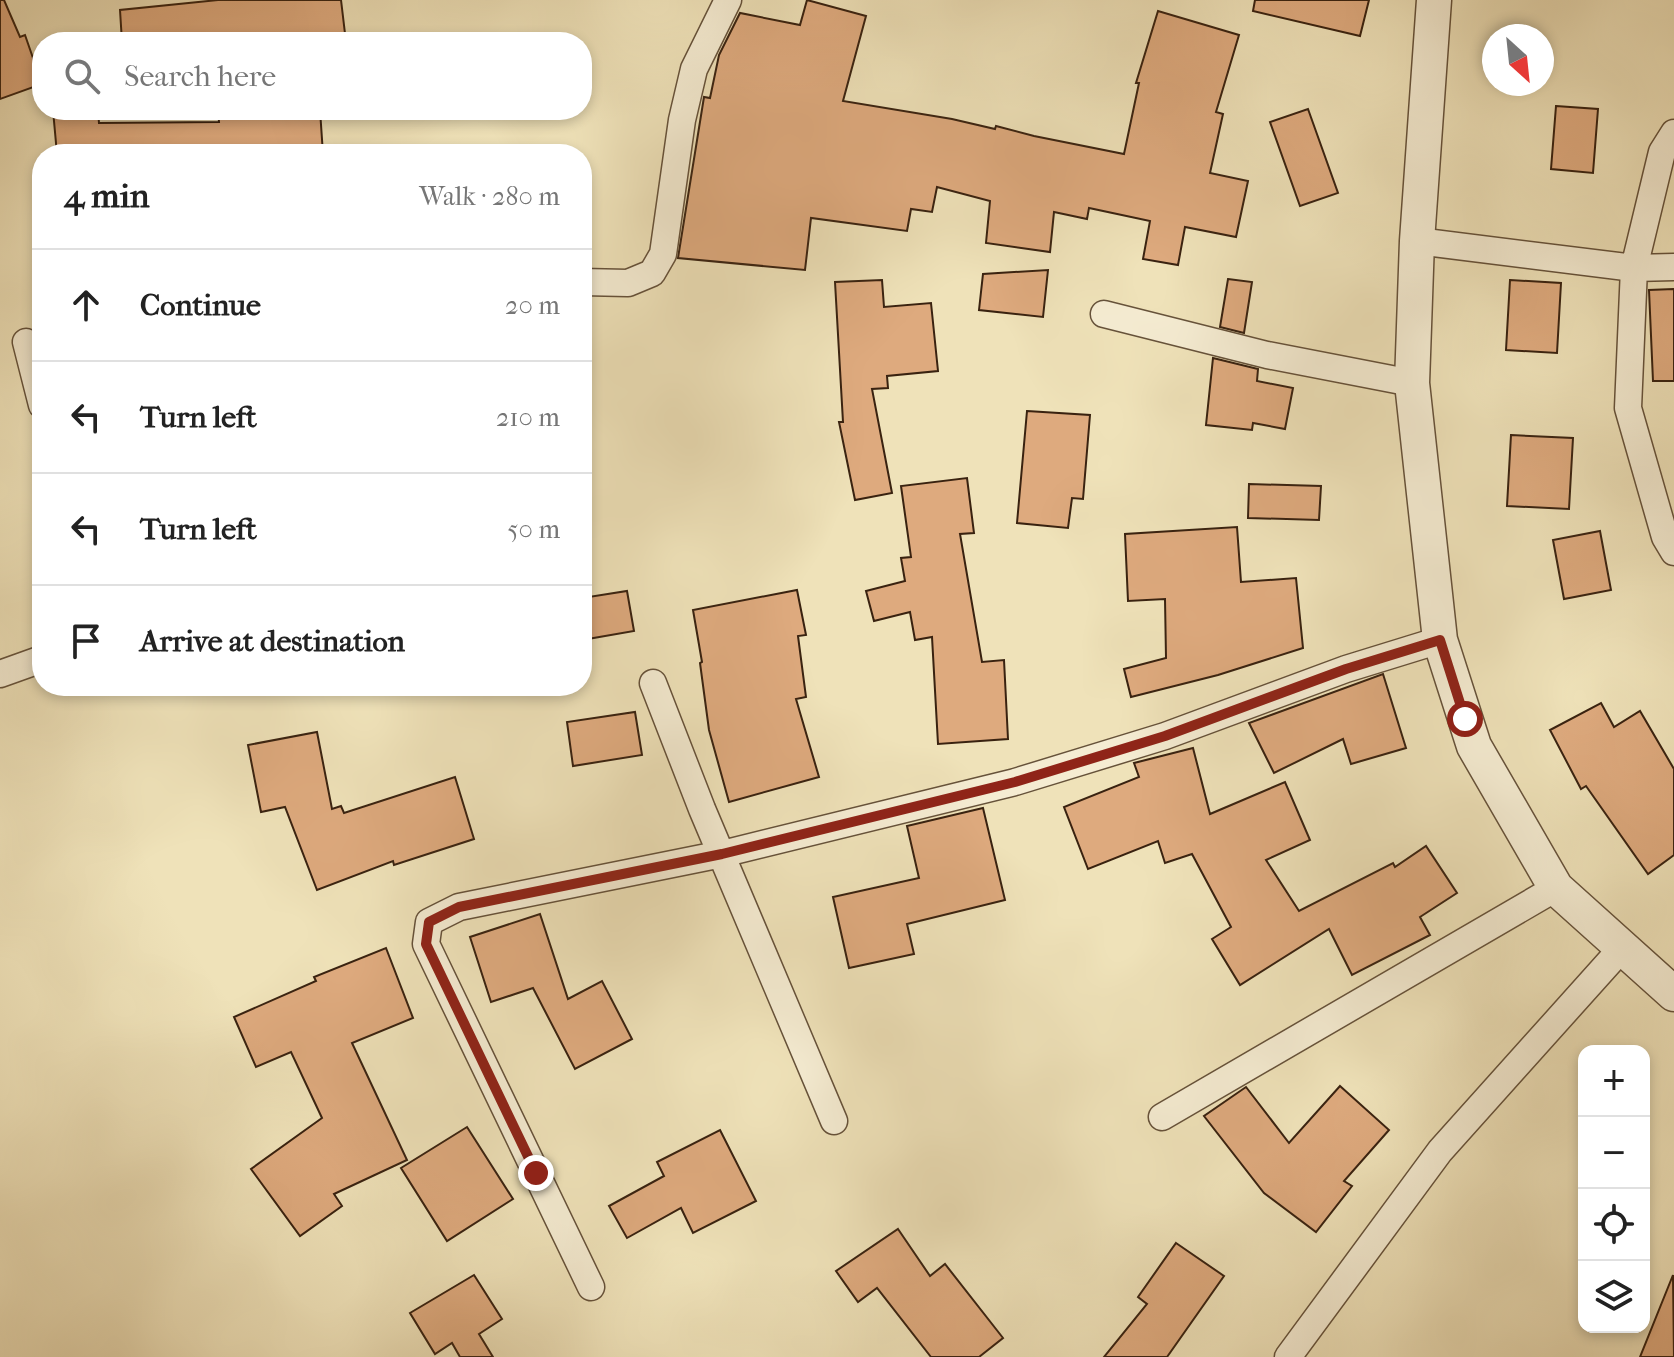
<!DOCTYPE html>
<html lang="en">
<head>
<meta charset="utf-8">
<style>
	:root { --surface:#fff; --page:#f6f6f6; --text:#222; --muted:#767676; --line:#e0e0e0 }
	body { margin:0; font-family:"IM FELL French Canon",serif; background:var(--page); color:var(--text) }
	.controls { position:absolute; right:24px; bottom:24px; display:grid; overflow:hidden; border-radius:16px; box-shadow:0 4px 12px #0003 }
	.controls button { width:72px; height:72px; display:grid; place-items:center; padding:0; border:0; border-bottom:2px solid var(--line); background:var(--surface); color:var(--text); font:40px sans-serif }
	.compass { position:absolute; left:1482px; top:24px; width:72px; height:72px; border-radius:50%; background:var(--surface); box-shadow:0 4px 12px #0003; rotate:153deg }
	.stop { position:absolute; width:24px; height:24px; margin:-18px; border:6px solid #8f2418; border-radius:50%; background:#fff }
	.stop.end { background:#8f2418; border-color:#fff; box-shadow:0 2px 8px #0008 }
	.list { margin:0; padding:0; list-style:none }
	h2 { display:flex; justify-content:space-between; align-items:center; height:104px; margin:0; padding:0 32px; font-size:34px }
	h2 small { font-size:26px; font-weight:400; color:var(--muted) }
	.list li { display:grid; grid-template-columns:52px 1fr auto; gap:24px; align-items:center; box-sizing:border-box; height:112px; padding:0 32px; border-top:2px solid var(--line) }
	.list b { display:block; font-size:30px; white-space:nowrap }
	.list em { font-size:26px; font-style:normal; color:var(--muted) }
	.icon { flex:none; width:44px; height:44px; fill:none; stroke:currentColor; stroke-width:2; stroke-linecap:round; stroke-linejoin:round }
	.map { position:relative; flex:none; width:1674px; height:1357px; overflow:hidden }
	.search { position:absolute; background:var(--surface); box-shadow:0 4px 12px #0003; left:32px; top:32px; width:560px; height:88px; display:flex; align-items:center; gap:20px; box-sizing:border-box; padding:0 28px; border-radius:32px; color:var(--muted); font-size:30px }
	.panel { position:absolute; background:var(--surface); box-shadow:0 4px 12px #0003; left:32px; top:144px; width:560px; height:552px; border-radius:32px }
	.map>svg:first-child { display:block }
	.building { fill:#deaa7e; stroke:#392210; stroke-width:2 }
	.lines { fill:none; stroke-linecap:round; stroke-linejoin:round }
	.minor-casing { stroke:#66523a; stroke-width:29 }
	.tertiary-casing { stroke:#66523a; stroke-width:37 }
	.minor { stroke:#f5ecd2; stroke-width:26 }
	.tertiary { stroke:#f5ecd2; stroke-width:34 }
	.route { stroke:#8f2418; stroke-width:10 }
</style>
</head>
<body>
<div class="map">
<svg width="1674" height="1357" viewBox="0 0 1674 1357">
	<rect width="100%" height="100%" fill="#efe2b9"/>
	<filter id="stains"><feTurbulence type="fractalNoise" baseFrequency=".0025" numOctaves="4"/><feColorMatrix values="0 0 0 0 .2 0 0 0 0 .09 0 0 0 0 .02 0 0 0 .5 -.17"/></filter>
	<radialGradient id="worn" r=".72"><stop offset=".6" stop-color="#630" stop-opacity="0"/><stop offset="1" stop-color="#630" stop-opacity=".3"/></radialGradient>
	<g class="building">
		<polygon points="0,0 4,0 20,37 25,35 42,84 0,99"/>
		<polygon points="218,0 341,0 346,42 122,42 120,10"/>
		<polygon points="807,0 866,16 843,101 952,119 995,129 996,126 1034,136 1124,154 1139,83 1136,83 1158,11 1239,35 1216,112 1223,114 1210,173 1248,181 1236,237 1185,227 1178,265 1143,259 1150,221 1089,208 1087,219 1054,212 1050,252 986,243 990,201 937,187 932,212 911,209 907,231 811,218 805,270 678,258 704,97 710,98 719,55 740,13 800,25"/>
		<polygon points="1255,0 1369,0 1360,36 1253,11"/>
		<polygon points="1556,106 1598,109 1593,173 1551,169"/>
		<polygon points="1308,109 1338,193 1300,206 1270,122"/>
		<polygon points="53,110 98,110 99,123 219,122 218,110 320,110 323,154 57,154"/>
		<polygon points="1048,270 1043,317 979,310 983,274"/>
		<polygon points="1228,279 1252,282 1244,333 1220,327"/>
		<polygon points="882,280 884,307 931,303 938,371 887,376 888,388 872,389 892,493 855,500 839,422 843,422 835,282"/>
		<polygon points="1510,280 1561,283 1557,353 1506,350"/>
		<polygon points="1674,289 1674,381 1653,381 1649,290"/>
		<polygon points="1213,358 1258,369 1257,381 1293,388 1285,429 1253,423 1252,430 1206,425"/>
		<polygon points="1027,411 1090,415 1083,499 1072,498 1068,528 1017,523"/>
		<polygon points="1511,435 1573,438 1569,509 1507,506"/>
		<polygon points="967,478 974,533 960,534 982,662 1004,660 1008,739 938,744 932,637 915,640 910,612 874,621 866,591 905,581 901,558 911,557 901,486"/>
		<polygon points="1249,484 1321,486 1319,520 1248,518"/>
		<polygon points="1237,527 1241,582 1296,578 1303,648 1218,675 1131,697 1124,669 1166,658 1165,599 1128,601 1125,534"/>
		<polygon points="1600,531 1611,590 1564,599 1553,540"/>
		<polygon points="797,590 806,635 798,636 806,697 796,699 819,777 729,802 709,730 700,663 702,662 693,610"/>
		<polygon points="627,591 634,631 582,640 582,598"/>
		<polygon points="1383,674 1406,748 1351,764 1343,739 1274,773 1249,723"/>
		<polygon points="1601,703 1614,727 1640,711 1674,769 1674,855 1648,874 1586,786 1581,789 1550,730"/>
		<polygon points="635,712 642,755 573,766 567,722"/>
		<polygon points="317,732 332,809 341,806 344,813 455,777 474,839 394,865 393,861 317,890 285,807 261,812 248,745"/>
		<polygon points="1193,748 1210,814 1285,782 1310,840 1266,860 1299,911 1393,863 1395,867 1426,846 1457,893 1420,917 1430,935 1352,975 1329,929 1240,985 1212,939 1231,927 1192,854 1165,863 1158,841 1088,869 1064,807 1139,777 1134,763"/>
		<polygon points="983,808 1005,900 907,924 914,954 849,968 833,897 919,878 907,826"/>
		<polygon points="540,914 568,999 602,981 632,1039 575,1069 533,988 491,1002 470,937"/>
		<polygon points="386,948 413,1018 352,1043 407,1160 334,1194 342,1206 300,1236 251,1169 322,1118 291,1052 256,1067 234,1017 316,981 314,977"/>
		<polygon points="1340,1086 1389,1130 1344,1181 1352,1186 1316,1232 1264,1193 1204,1116 1246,1087 1289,1143"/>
		<polygon points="467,1127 513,1199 447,1241 401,1168"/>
		<polygon points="720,1130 756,1201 693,1233 681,1208 627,1238 609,1206 664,1176 657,1162"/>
		<polygon points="898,1229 930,1276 945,1264 1003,1338 979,1357 931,1357 877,1288 858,1302 836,1271"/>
		<polygon points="1176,1243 1224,1276 1167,1357 1104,1357 1147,1304 1138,1297"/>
		<polygon points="474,1275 502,1319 479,1334 493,1357 460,1357 452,1343 435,1354 410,1313"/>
		<polygon points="1673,1275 1674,1357 1640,1357"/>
	</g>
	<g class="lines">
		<defs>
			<g id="minor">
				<polyline points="1417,241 1634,268 1662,152 1674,133"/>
				<polyline points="1674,267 1634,268 1628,408 1665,537 1674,552"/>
				<polyline points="582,282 628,283 652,273 663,254 682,120 694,69 728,0"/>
				<polyline points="1104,314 1267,355 1412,383"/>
				<polyline points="26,342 42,405"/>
				<polyline points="0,674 42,659"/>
				<polyline points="653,683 702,809 834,1121"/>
				<polyline points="1162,1117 1556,888"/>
				<polyline points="591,1287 426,944 429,922 459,907 722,854 1015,782 1165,736 1346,669 1440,640"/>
				<polyline points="1288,1357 1440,1151 1622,948"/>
			</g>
			<polyline id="tertiary" points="1434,0 1417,241 1412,383 1440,640 1474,746 1556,888 1674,994"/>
		</defs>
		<use href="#minor" class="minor-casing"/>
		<use href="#tertiary" class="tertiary-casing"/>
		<use href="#minor" class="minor"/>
		<use href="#tertiary" class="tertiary"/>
	</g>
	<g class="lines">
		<polyline class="route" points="536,1173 426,944 429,922 459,907 722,854 1015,782 1165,736 1346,669 1440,640 1465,719"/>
	</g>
	<rect width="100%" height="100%" filter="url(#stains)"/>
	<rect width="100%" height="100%" fill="url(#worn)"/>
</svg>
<div class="controls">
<button>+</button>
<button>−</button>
<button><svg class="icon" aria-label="locate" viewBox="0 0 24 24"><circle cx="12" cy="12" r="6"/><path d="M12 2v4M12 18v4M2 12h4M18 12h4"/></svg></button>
<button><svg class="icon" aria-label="layers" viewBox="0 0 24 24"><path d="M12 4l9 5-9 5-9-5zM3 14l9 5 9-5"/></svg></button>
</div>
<svg class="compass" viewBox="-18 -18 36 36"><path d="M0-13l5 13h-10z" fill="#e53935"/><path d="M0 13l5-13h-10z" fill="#767676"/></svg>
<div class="stop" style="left:1465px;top:719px"></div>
<div class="stop end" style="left:536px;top:1173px"></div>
<div class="search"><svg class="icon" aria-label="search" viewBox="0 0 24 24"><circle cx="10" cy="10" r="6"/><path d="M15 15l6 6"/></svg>Search here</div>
<section class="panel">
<h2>4 min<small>Walk · 280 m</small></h2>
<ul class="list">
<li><svg class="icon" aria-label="ahead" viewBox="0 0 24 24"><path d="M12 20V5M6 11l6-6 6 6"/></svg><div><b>Continue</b></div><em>20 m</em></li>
<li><svg class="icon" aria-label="left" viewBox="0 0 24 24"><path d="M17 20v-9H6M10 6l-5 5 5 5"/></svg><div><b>Turn left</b></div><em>210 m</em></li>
<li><svg class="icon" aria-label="left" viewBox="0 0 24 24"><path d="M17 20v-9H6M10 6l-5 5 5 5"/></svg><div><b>Turn left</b></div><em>50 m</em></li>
<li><svg class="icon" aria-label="arrive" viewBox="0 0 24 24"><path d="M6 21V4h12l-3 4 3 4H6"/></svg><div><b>Arrive at destination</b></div></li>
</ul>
</section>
</div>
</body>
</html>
